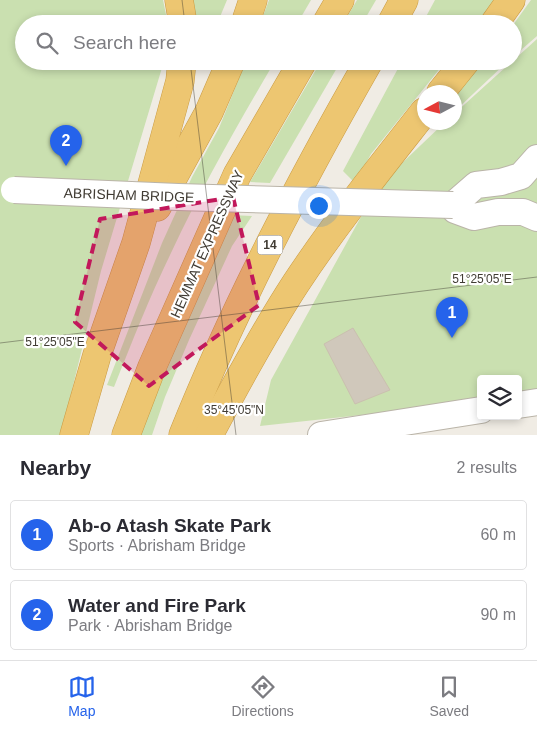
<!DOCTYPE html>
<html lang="en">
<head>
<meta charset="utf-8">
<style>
	:root { --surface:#fff; --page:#f2f2f3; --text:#2b2b33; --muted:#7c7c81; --line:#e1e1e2; --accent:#2563eb }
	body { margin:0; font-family:Helvetica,sans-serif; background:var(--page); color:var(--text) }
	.controls { position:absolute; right:15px; bottom:15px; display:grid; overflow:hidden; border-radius:5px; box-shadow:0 2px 8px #0003 }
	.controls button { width:45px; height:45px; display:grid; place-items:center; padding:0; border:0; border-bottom:1px solid var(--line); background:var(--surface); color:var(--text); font:25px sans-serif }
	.compass { position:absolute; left:417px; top:85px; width:45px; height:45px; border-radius:50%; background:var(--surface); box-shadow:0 2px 8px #0003; rotate:263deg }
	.you { position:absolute; left:318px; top:205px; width:18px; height:18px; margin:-12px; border:4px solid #fff; border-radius:50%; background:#1a73e8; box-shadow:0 0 0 8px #1a73e833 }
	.badge { display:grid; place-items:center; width:32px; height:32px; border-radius:50%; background:var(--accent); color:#fff; font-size:16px; font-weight:700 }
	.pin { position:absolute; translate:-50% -41px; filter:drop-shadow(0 1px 2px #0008) }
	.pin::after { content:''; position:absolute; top:26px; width:18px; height:15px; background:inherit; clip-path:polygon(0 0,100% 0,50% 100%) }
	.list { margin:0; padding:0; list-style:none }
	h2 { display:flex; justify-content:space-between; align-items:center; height:65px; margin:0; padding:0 20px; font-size:21px }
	h2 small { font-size:16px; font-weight:400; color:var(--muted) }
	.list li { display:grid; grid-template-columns:32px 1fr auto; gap:15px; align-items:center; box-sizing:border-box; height:70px; margin:0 10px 10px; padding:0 10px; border:1px solid var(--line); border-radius:5px }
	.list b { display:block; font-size:19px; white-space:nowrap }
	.list p { margin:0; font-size:16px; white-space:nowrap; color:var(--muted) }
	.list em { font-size:16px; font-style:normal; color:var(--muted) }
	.icon { flex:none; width:28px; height:28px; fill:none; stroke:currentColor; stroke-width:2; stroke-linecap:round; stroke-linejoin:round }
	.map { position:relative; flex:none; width:537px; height:435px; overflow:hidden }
	.search { position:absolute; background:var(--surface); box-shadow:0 2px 8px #0003; left:15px; right:15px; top:15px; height:55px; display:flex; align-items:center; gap:12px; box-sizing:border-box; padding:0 18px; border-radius:28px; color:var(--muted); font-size:19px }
	.sheet { height:225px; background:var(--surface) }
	nav { display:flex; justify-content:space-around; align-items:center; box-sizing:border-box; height:70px; border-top:1px solid var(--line); background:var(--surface); font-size:14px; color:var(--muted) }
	nav a { display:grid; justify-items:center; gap:2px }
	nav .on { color:var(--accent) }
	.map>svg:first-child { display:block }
	.green { fill:#cae0b0 }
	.building { fill:#d0c8bb; stroke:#cac0af }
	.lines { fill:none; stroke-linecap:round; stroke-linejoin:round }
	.minor-casing { stroke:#bab4a8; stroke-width:28 }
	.highway-casing { stroke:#ca9b43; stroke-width:29 }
	.minor { stroke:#fff; stroke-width:26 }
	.highway { stroke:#edc671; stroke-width:28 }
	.minor-bridge-casing { stroke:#bab4a8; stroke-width:28; stroke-linecap:butt }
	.minor-bridge { stroke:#fff; stroke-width:26 }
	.marked { fill:#c2185b; fill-opacity:0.2; stroke:#c2185b; stroke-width:4; stroke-dasharray:10 6; stroke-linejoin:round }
	.ticks { fill:none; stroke:#413c34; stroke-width:1; stroke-opacity:0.45 }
	.labels { text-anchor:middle; stroke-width:4.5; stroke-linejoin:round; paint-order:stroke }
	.shield { fill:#fff; stroke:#7a7671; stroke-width:1 }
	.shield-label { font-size:12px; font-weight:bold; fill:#413c34 }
	.street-label { font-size:14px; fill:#413c34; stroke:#fff }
	.ticks-label { font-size:12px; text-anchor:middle; fill:#413c34; stroke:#fff; stroke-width:4.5; stroke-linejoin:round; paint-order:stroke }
</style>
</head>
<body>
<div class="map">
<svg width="537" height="435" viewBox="0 0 537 435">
	<rect width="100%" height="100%" fill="#f0ece4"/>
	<g class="green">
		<polygon points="0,0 163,0 168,24 24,24 24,61 164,61 101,271 61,435 0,435"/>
		<polygon points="192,0 227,0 217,24 196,24"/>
		<polygon points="269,0 311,0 297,24 260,24"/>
		<polygon points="357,0 376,0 362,24 343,24"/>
		<polygon points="435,0 495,0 476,24 422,24"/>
		<polygon points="531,0 537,0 537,36 513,57 513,25"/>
		<polygon points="537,39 537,396 518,398 518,379 481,379 481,402 260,426 271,380 378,186 444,123 454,122 455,113"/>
		<path d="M246 61H275C238 124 202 187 171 253 150 296 132 342 114 387L107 385 162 243 192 177 219 128Z"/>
		<polygon points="321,61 341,61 270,183 250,182"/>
		<polygon points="402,61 446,61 371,154 355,183 343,171"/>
		<polygon points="484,61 508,61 455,111 455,95"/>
		<polygon points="230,215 252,216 232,246 189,340 165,397 152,435 137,435"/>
	</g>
	<polygon class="building" points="353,328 390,390 355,404 324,344"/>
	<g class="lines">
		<defs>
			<g id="minor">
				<polyline points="537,158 521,176 501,182 476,185 453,205 455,210 474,217 498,212 523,212 537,218"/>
				<polyline points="518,405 537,402"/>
				<polyline points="321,435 481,410"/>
			</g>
			<g id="highway">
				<polyline points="179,0 183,24"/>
				<polyline points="245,24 253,0"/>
				<polyline points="326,24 340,0"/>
				<polyline points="391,24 404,0"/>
				<polyline points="494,24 511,0"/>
				<polyline points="441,92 466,61"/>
				<polyline points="157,207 209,112 231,61"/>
				<polyline points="74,435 97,355 136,243 180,81 182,61"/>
				<polyline points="126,435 152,367 237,175 303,61"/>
				<path d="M183 435C235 305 300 182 369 61"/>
				<path d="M209 435C236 384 264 332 296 283 335 224 380 168 424 112"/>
			</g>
		</defs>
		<use href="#minor" class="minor-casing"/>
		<use href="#highway" class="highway-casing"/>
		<use href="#minor" class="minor"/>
		<use href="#highway" class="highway"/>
		<defs>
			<polyline id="minor-bridge" points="14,190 178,197 453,205"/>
		</defs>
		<use href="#minor-bridge" class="minor-bridge-casing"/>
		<use href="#minor-bridge" class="minor-bridge"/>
	</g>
	<path class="marked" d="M233 197 259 305 149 386 75 322 100 219Z"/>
	<path class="ticks" d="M182 0 185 24M190 61 236 435M0 343 537 277"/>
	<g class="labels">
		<rect class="shield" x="257.5" y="235.5" width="25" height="19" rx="4"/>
		<g class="shield-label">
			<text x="270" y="249">14</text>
		</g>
		<g class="street-label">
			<text transform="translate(129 195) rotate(2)" y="5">ABRISHAM BRIDGE</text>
			<text transform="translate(207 244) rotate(-66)" y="5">HEMMAT EXPRESSWAY</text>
		</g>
	</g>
	<g class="ticks-label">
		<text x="482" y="283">51°25'05"E</text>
		<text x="55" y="346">51°25'05"E</text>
		<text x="234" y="414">35°45'05"N</text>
	</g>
</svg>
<div class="controls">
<button><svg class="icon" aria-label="layers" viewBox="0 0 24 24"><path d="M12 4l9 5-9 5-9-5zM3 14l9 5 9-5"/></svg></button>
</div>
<svg class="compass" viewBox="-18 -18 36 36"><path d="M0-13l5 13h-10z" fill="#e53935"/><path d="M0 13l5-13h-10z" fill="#7c7c81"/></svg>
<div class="you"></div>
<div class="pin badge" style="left:452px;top:338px">1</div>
<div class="pin badge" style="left:66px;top:166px">2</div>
<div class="search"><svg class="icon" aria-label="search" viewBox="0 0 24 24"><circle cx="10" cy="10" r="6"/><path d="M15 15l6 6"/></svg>Search here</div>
</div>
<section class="sheet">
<h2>Nearby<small>2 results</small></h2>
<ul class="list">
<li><span class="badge">1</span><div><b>Ab-o Atash Skate Park</b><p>Sports · Abrisham Bridge</p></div><em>60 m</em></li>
<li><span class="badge">2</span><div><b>Water and Fire Park</b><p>Park · Abrisham Bridge</p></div><em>90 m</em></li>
</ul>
</section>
<nav>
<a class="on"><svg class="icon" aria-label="map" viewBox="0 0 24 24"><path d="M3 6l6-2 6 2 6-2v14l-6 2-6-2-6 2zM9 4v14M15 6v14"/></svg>Map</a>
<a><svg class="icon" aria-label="directions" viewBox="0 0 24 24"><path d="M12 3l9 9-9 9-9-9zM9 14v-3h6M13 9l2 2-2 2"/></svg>Directions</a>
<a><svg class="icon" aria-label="saved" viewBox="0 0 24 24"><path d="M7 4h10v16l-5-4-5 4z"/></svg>Saved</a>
</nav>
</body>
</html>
